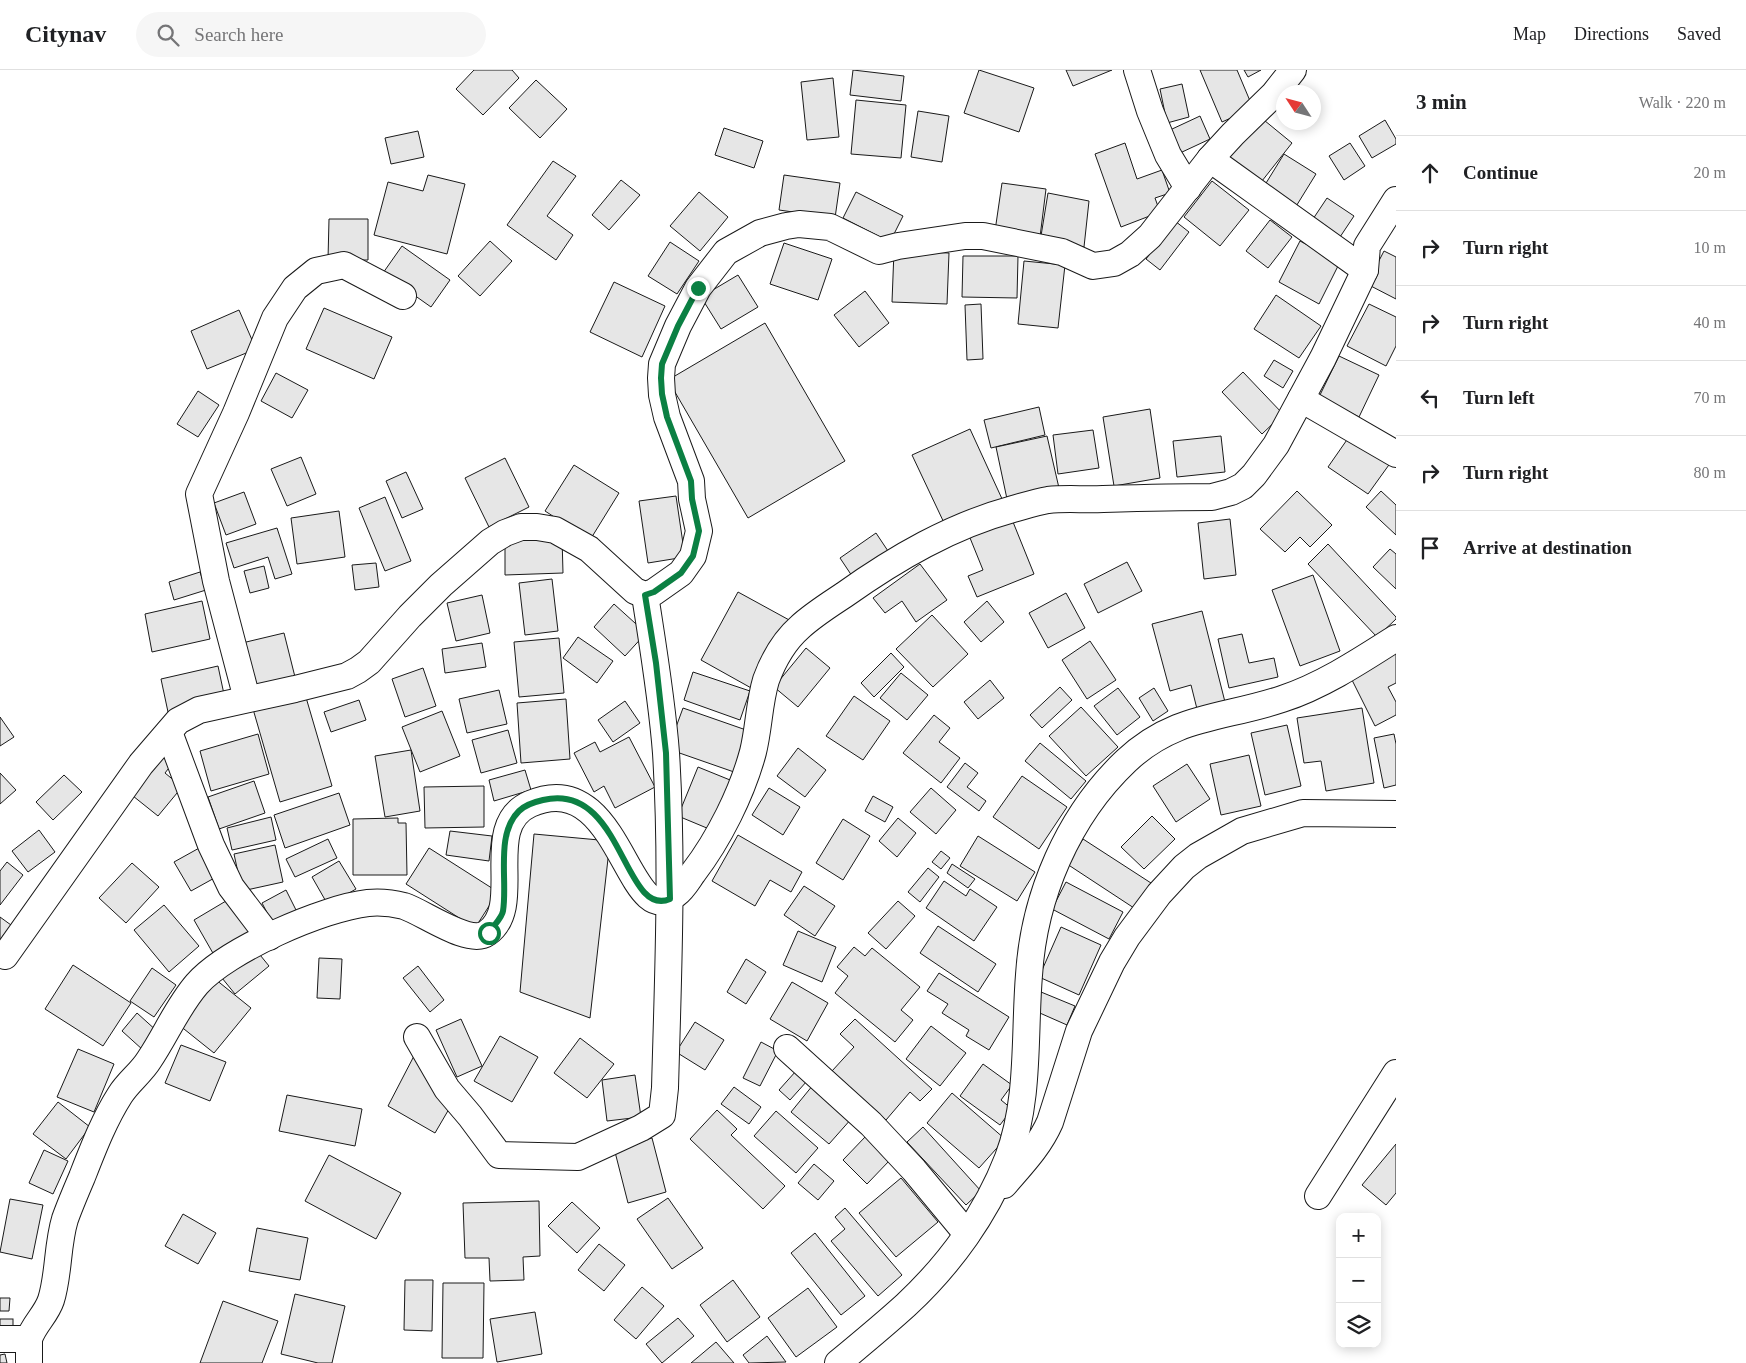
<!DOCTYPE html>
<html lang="en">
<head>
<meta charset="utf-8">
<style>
	:root { --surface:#fff; --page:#f6f6f6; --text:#202124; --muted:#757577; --line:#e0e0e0 }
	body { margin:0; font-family:"Times New Roman",serif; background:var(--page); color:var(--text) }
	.controls { position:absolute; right:15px; bottom:15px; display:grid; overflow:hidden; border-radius:10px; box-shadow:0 2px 12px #0003 }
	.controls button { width:45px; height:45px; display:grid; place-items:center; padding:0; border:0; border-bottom:1px solid var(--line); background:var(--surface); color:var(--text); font:25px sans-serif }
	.compass { position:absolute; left:1276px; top:15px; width:45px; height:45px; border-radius:50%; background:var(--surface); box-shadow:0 2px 12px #0003; rotate:306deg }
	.stop { position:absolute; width:15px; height:15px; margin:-11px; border:4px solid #0b8043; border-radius:50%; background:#fff }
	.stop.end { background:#0b8043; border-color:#fff; box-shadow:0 1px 5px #0008 }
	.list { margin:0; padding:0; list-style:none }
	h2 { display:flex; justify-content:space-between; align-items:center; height:65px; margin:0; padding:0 20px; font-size:21px }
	h2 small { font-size:16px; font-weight:400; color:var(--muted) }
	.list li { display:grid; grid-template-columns:32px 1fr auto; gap:15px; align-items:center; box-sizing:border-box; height:75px; padding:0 20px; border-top:1px solid var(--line) }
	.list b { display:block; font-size:19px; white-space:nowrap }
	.list em { font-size:16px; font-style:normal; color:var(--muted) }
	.icon { flex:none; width:28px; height:28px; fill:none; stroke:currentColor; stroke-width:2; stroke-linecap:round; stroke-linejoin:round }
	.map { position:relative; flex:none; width:1396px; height:1293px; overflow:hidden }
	header { display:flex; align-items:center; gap:30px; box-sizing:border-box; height:70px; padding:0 25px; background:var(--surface); border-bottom:1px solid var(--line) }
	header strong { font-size:24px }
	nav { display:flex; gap:28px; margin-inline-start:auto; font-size:18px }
	.search { width:350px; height:45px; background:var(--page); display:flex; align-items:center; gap:12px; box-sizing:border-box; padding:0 18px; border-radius:28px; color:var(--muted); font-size:19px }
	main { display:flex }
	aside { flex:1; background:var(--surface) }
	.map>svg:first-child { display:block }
	.building { fill:#e6e6e6; stroke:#1a1a1a }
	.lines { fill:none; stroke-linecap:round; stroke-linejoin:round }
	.minor-casing { stroke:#1a1a1a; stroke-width:28 }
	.minor { stroke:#fff; stroke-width:26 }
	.route { stroke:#0b8043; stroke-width:6 }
</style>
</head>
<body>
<header>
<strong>Citynav</strong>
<div class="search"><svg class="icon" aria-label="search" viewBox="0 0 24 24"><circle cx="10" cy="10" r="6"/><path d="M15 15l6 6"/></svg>Search here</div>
<nav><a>Map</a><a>Directions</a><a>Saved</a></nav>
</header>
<main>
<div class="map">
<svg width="1396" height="1293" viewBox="0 0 1396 1293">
	<rect width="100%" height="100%" fill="#fff"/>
	<g class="building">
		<polygon points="474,0 512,0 519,8 483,45 456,19"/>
		<polygon points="853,0 904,6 901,31 850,25"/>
		<polygon points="979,0 1034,18 1019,62 964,43"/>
		<polygon points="1066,0 1112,0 1073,16"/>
		<polygon points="1200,0 1237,0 1253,38 1222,52"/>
		<polygon points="1244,0 1261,0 1248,7"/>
		<polygon points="833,8 839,67 807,70 801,12"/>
		<polygon points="536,10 567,39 540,68 509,38"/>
		<polygon points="1182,14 1189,47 1167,53 1160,19"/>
		<polygon points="856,30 906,35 901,88 851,84"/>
		<polygon points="918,41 949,46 942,92 911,87"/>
		<polygon points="1200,46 1210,69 1180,83 1170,60"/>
		<polygon points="1259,46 1292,73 1258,116 1225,89"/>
		<polygon points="1385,50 1396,69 1396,74 1372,88 1359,66"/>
		<polygon points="724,58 763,71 754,98 715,85"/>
		<polygon points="418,61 424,87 391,94 385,68"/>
		<polygon points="1125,73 1137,109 1162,100 1170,123 1155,128 1160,142 1121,157 1095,84"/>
		<polygon points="1350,73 1365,96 1344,110 1329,86"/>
		<polygon points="1284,84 1316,104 1295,138 1263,118"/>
		<polygon points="553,91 576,106 547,146 573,165 556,190 507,155"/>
		<polygon points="428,105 465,114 447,184 374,165 388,112 423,121"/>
		<polygon points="784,105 840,113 835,148 779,140"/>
		<polygon points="621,110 640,125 609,160 592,145"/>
		<polygon points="1212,111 1249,140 1220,176 1184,147"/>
		<polygon points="1002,113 1046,119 1040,167 995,161"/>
		<polygon points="699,122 728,147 700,181 670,156"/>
		<polygon points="856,122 903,146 890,172 843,148"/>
		<polygon points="1048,123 1089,131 1084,177 1040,172"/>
		<polygon points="1327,128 1354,146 1340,167 1313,149"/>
		<polygon points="329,149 368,149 368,190 328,190"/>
		<polygon points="1270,150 1292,167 1268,198 1246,181"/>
		<polygon points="1175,151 1189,162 1160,200 1146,189"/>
		<polygon points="490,171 512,191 480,226 458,206"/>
		<polygon points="1300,171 1340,192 1319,234 1279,212"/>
		<polygon points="670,172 699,191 677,224 648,206"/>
		<polygon points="784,173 832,189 818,230 770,214"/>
		<polygon points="402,176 450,210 431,237 383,203"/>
		<polygon points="894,181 949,183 947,234 892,232"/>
		<polygon points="1384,181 1396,187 1396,229 1367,214"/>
		<polygon points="963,186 1018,186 1017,228 962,227"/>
		<polygon points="1024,191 1065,195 1058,258 1018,254"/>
		<polygon points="738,205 758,237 721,259 701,227"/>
		<polygon points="614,212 665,236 642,287 590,262"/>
		<polygon points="865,221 889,253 859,277 834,245"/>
		<polygon points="1276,225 1321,256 1299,288 1254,259"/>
		<polygon points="981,234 983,289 967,290 965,235"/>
		<polygon points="1369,234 1396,247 1396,276 1386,296 1347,276"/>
		<polygon points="324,238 392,267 374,309 306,279"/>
		<polygon points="239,240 256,279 207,299 191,261"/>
		<polygon points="765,253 845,391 748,448 668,310"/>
		<polygon points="1339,286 1379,305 1359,347 1319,327"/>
		<polygon points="1274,290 1293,301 1283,318 1264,306"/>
		<polygon points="1243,302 1283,344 1262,364 1222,322"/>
		<polygon points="276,303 308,320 292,348 261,331"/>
		<polygon points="198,321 219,335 198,367 177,354"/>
		<polygon points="1039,337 1045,365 991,378 984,350"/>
		<polygon points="1150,339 1160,408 1114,416 1103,347"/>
		<polygon points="970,359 1003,431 946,457 912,385"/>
		<polygon points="1093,360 1099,398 1058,404 1053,365"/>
		<polygon points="1351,364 1391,392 1368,424 1328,397"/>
		<polygon points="1047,366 1059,418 1007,429 996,377"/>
		<polygon points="1221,366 1225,402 1177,407 1173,371"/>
		<polygon points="301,387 316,424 287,436 271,399"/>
		<polygon points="505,388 529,437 489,457 465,408"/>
		<polygon points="574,395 619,423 590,470 545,441"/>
		<polygon points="406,402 423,439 402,448 386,411"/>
		<polygon points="1297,421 1332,455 1310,477 1300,467 1285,482 1260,459"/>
		<polygon points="1381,421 1396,435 1396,465 1366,437"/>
		<polygon points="244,422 256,454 226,465 214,433"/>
		<polygon points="676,426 685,487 648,493 639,431"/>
		<polygon points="385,427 411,491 385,501 359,438"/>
		<polygon points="339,441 345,487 297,494 291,448"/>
		<polygon points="1011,447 1034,504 977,527 968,506 983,500 968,463"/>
		<polygon points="1230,449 1236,505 1204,509 1198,453"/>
		<polygon points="277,458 292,504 275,509 268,487 234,498 226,473"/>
		<polygon points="876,463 888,481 852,506 840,488"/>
		<polygon points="562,467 563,503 505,505 505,469"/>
		<polygon points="1328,474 1396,547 1396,549 1377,567 1308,494"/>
		<polygon points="1390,479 1396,484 1396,519 1373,497"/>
		<polygon points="1127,492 1142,521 1098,543 1084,514"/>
		<polygon points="376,493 379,517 355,520 352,495"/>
		<polygon points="920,494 947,530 916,552 902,531 885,543 873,528"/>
		<polygon points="264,496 269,518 250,523 244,501"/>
		<polygon points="200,502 206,520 174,530 169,512"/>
		<polygon points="1313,505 1340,581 1300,596 1272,520"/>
		<polygon points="552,509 558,561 525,565 519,513"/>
		<polygon points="738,522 791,551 753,619 701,590"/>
		<polygon points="1066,523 1085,558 1048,578 1029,543"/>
		<polygon points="482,525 490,563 456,571 447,533"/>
		<polygon points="202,531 210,569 152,582 145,544"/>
		<polygon points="987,531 1004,552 981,572 964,552"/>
		<polygon points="614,534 646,563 625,586 594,557"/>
		<polygon points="1202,541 1225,632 1197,639 1191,615 1170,621 1152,554"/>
		<polygon points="932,545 968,584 933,617 896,579"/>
		<polygon points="284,563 296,611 253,621 242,573"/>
		<polygon points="1242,564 1249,593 1274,588 1278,607 1229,618 1218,569"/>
		<polygon points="578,567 613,591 597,613 563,588"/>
		<polygon points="559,568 564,623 519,627 514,572"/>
		<polygon points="1090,571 1116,610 1087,629 1062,590"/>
		<polygon points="482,573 486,597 445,603 442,579"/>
		<polygon points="806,578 830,598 798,637 774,617"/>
		<polygon points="1396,578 1396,613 1388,617 1396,632 1396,645 1375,656 1348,602"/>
		<polygon points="891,583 904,597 874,627 861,613"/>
		<polygon points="218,596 225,629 168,642 161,609"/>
		<polygon points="423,598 436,636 405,647 392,609"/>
		<polygon points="693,602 750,621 740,650 684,630"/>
		<polygon points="901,603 928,625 907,650 880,628"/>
		<polygon points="990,610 1004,628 978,649 964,632"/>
		<polygon points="1060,617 1072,630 1042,658 1030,645"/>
		<polygon points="1118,618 1140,647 1117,665 1094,636"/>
		<polygon points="1154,618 1168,641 1153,651 1139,628"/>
		<polygon points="499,620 507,654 467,663 459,629"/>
		<polygon points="305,624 332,716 280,732 253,639"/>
		<polygon points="854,626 890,651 863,690 826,666"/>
		<polygon points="566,629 570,689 521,693 517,633"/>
		<polygon points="359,630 366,650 331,662 324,642"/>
		<polygon points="625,631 640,653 613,672 598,650"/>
		<polygon points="1081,637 1118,677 1086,706 1049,666"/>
		<polygon points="683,638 749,661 734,702 668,679"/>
		<polygon points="1362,638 1374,713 1326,721 1321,691 1304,693 1297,648"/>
		<polygon points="442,641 460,686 420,702 402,657"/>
		<polygon points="934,645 950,658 939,672 960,688 941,713 903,683"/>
		<polygon points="0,647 14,667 0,676"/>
		<polygon points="1287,655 1301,716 1265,725 1251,663"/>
		<polygon points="508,660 517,693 481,703 472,670"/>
		<polygon points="258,664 269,704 211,721 200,681"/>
		<polygon points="1394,664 1396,674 1396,715 1384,718 1374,668"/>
		<polygon points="629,667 655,717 615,738 604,716 594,722 574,683 595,672 600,682"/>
		<polygon points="1040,673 1086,711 1071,729 1025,691"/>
		<polygon points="798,678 826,700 805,727 777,706"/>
		<polygon points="162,680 175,690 165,703 182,717 158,746 128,722"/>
		<polygon points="411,680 420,741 385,747 375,686"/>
		<polygon points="1249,685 1261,736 1221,745 1210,694"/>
		<polygon points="965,693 978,703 967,717 986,731 979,741 947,717"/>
		<polygon points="1187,694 1210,729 1176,752 1153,716"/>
		<polygon points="698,697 735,712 714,761 678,746"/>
		<polygon points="525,700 531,720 494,731 489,710"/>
		<polygon points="0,703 16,720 0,734"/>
		<polygon points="64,705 82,722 53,750 36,732"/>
		<polygon points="1022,706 1067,737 1039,779 993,747"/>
		<polygon points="254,711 265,743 219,759 208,727"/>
		<polygon points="484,716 484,757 425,758 424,717"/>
		<polygon points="769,718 800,737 783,765 752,745"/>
		<polygon points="931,718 956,740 936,764 910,742"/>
		<polygon points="339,723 350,755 285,778 274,745"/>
		<polygon points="873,726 893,737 885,752 865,741"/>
		<polygon points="1152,746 1175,769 1144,799 1121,777"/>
		<polygon points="271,747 276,770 232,780 227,758"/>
		<polygon points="398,748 398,753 406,753 407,805 353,805 353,749"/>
		<polygon points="898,748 916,763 897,787 879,771"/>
		<polygon points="843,749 870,766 843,810 816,793"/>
		<polygon points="39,760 55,782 28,802 12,781"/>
		<polygon points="450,761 492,766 489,791 446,785"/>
		<polygon points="534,764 610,771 590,948 520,922"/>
		<polygon points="738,765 802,802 791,822 770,810 755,836 712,811"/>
		<polygon points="978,766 1035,802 1017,831 960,796"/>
		<polygon points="328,769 337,788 295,807 286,789"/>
		<polygon points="1083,769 1151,813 1134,838 1067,794"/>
		<polygon points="275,775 283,812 242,821 234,784"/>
		<polygon points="201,777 218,806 191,821 174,792"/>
		<polygon points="429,778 498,822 475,858 406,814"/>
		<polygon points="941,781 950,788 941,799 932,792"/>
		<polygon points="339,791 356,819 328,835 312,807"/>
		<polygon points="7,792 23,805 0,835 0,801"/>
		<polygon points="132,793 159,817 126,853 99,828"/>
		<polygon points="952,794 975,809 968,818 947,803"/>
		<polygon points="928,798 939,807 920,832 908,822"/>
		<polygon points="944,811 966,826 970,819 997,837 974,871 926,838"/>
		<polygon points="1066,812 1123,842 1109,869 1052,839"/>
		<polygon points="804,816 835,836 815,866 784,845"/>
		<polygon points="286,820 299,846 276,860 262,833"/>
		<polygon points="231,828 252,863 214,885 194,850"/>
		<polygon points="898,831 915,846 886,879 868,863"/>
		<polygon points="164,835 199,876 169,902 134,860"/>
		<polygon points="0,847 11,855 0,870"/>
		<polygon points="938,856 996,894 978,922 920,883"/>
		<polygon points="1061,857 1101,875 1079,925 1039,907"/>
		<polygon points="798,861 836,877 822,912 783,895"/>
		<polygon points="854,877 865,886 872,878 920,917 901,940 913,950 895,972 835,923 848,906 837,897"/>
		<polygon points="256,880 269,896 235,924 222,908"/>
		<polygon points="319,888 342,889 340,929 317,928"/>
		<polygon points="746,889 766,902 746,934 727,922"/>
		<polygon points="73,895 131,933 103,976 45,939"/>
		<polygon points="418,896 444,930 430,942 403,908"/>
		<polygon points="152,898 176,915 154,947 130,931"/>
		<polygon points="939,903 1009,947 989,980 966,966 969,960 942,943 948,934 927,921"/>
		<polygon points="215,909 251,938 214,983 179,955"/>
		<polygon points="792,912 828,933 807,971 770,949"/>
		<polygon points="1041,922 1075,936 1067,955 1033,940"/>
		<polygon points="137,943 158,962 143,980 122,961"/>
		<polygon points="461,949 482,996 457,1007 436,960"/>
		<polygon points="855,949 932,1019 920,1031 910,1022 886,1050 832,1001 854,977 840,964"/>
		<polygon points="695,952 724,970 705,1000 676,982"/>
		<polygon points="931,956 966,983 940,1016 906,989"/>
		<polygon points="500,966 538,987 512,1032 474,1011"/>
		<polygon points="580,968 614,994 587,1028 554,1003"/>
		<polygon points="761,972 778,981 760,1016 743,1008"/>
		<polygon points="181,975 226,992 210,1031 165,1013"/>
		<polygon points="78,979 114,994 94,1042 57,1027"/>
		<polygon points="415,984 449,1039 435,1063 388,1036"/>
		<polygon points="983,994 1012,1015 1001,1030 1012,1039 1000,1055 960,1026"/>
		<polygon points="796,1001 807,1011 790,1030 779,1020"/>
		<polygon points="635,1005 641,1047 607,1051 602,1010"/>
		<polygon points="813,1015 852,1048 829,1074 791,1042"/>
		<polygon points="734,1017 761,1037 749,1054 721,1034"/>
		<polygon points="952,1023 1005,1069 979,1098 927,1053"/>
		<polygon points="287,1025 362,1039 355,1076 279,1061"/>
		<polygon points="58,1032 90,1057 66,1089 33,1064"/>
		<polygon points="717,1040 737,1059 731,1065 785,1116 763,1139 690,1069"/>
		<polygon points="776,1041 818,1078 796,1103 754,1066"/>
		<polygon points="923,1057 981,1121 966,1135 907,1072"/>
		<polygon points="866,1066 890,1090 867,1114 843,1090"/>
		<polygon points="652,1068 666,1122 628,1133 614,1078"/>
		<polygon points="1396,1074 1396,1123 1386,1135 1362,1115"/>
		<polygon points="44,1080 68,1091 53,1124 29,1113"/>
		<polygon points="329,1085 401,1123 376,1169 305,1131"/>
		<polygon points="814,1094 834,1111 818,1130 798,1113"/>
		<polygon points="901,1108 938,1152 896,1187 859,1143"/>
		<polygon points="668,1128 703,1178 672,1199 637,1149"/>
		<polygon points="10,1129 43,1135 32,1189 0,1182"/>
		<polygon points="539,1131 540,1186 523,1187 524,1210 490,1211 489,1188 465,1188 463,1133"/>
		<polygon points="572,1132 600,1158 577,1183 548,1156"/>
		<polygon points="845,1138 902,1205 878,1226 831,1171 845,1159 835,1147"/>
		<polygon points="183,1144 216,1163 198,1194 165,1176"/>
		<polygon points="257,1158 308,1168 300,1210 249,1201"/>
		<polygon points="815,1163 865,1226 841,1245 791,1183"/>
		<polygon points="599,1174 625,1195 604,1221 578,1200"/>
		<polygon points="405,1210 433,1210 432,1261 404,1260"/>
		<polygon points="733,1210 760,1247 727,1272 700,1235"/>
		<polygon points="443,1213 484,1213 483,1288 442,1288"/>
		<polygon points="642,1217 664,1236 636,1269 614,1250"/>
		<polygon points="808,1218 837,1257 796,1287 768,1248"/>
		<polygon points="295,1224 345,1236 332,1293 318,1293 281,1284"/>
		<polygon points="0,1228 10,1228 9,1241 0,1241"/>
		<polygon points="223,1231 278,1251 262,1293 200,1293"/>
		<polygon points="535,1242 542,1284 497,1292 490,1249"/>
		<polygon points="678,1248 694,1266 662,1293 646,1274"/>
		<rect x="0" y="1249" width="13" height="11"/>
		<polygon points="767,1266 786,1292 749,1293 743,1285"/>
		<polygon points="716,1272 734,1293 691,1293"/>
		<polygon points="5,1284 7,1293 0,1293 0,1285"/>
	</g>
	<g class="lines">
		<defs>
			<g id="minor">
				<polyline points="1137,0 1150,41 1168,85 1188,118"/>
				<polyline points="1210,89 1365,200"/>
				<polyline points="1301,329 1396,384"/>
				<polyline points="247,629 216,511 199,424 236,343 275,248 295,218 316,201 344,195 403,226"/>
				<polyline points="169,662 211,775 231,817 269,867"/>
				<polyline points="5,886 141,694 178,651 199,640 295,619 347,606 358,600 369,592 410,546 441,515 490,472 505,463 521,457 537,457 555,460 589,479 635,521 645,525 654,522 681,503 693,486 699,461 692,429 691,411 667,347 662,325 661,308 662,294 678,256 698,218 726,182 760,163 786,156 799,154 830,157 879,181 898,176 965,166 983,166 1062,182 1093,196 1114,193 1130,184 1150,166 1210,89 1233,64 1274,24 1293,0"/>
				<path d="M417 967 447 1019 470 1046 499 1085 578 1087 641 1058 662 1045 665 1018C668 907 673 794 666 683 662 630 653 577 645 525"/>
				<polyline points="787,978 871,1054 914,1100 967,1164"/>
				<path d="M1004 1115C1021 1095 1039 1077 1050 1052L1079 961 1112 892 1127 867 1159 824 1184 797 1198 786 1242 761 1303 743 1396 744"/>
				<polyline points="1318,1126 1396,1003"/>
				<path d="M0 1269H29C34 1254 46 1245 51 1230 59 1205 57 1175 65 1149 70 1135 76 1121 82 1107 93 1079 104 1050 120 1025 128 1012 141 1003 149 990 166 965 177 937 197 914 227 880 323 838 368 833 379 832 392 833 404 836 423 842 469 876 487 863 526 836 480 756 530 734 622 694 627 869 676 824 683 819 688 810 693 803 719 769 742 723 753 682 759 658 759 633 766 610 773 591 784 571 800 557 813 545 829 535 844 525 896 488 951 456 1013 439 1024 436 1036 432 1048 430 1066 428 1085 430 1103 429 1139 428 1175 427 1212 427L1231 422 1243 416 1254 405 1276 375 1323 288 1365 200 1367 176 1396 130"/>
				<polyline points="29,1293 29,1269"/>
				<path d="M838 1293C861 1274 884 1255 906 1235 950 1194 987 1143 1008 1088 1030 1030 1024 966 1029 905 1034 826 1068 746 1126 691 1175 645 1222 649 1282 629 1322 616 1360 591 1396 568"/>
			</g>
		</defs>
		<use href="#minor" class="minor-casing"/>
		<use href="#minor" class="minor"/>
	</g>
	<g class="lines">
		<path class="route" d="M489 863C493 856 502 848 503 841 508 811 495 764 519 741 525 735 534 732 543 730 623 711 623 849 670 829L666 683 656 593 645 525 654 522 681 503 693 486 699 461 692 429 691 411 667 347 662 324 661 308 662 294 678 256 698 218"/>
	</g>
</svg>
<div class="controls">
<button>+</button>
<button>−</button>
<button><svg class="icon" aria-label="layers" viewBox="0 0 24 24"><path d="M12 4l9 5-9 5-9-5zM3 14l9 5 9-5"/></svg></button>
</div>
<svg class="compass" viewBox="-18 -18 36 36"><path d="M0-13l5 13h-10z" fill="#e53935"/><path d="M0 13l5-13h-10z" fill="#757577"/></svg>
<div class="stop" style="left:489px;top:863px"></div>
<div class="stop end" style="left:698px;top:218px"></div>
</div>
<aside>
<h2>3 min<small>Walk · 220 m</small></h2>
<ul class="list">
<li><svg class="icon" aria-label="ahead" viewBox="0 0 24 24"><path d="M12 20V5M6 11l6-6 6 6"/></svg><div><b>Continue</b></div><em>20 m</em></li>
<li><svg class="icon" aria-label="right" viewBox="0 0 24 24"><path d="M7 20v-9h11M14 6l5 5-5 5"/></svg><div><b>Turn right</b></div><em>10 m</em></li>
<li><svg class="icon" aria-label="right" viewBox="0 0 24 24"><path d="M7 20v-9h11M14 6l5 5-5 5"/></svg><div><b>Turn right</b></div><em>40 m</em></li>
<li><svg class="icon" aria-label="left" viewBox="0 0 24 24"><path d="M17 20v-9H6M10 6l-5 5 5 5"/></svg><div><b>Turn left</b></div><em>70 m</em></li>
<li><svg class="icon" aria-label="right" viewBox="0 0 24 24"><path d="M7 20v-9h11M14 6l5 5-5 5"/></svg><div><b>Turn right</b></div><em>80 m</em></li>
<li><svg class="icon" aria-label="arrive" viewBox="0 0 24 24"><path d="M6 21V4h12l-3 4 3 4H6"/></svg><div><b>Arrive at destination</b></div></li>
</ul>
</aside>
</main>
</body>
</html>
